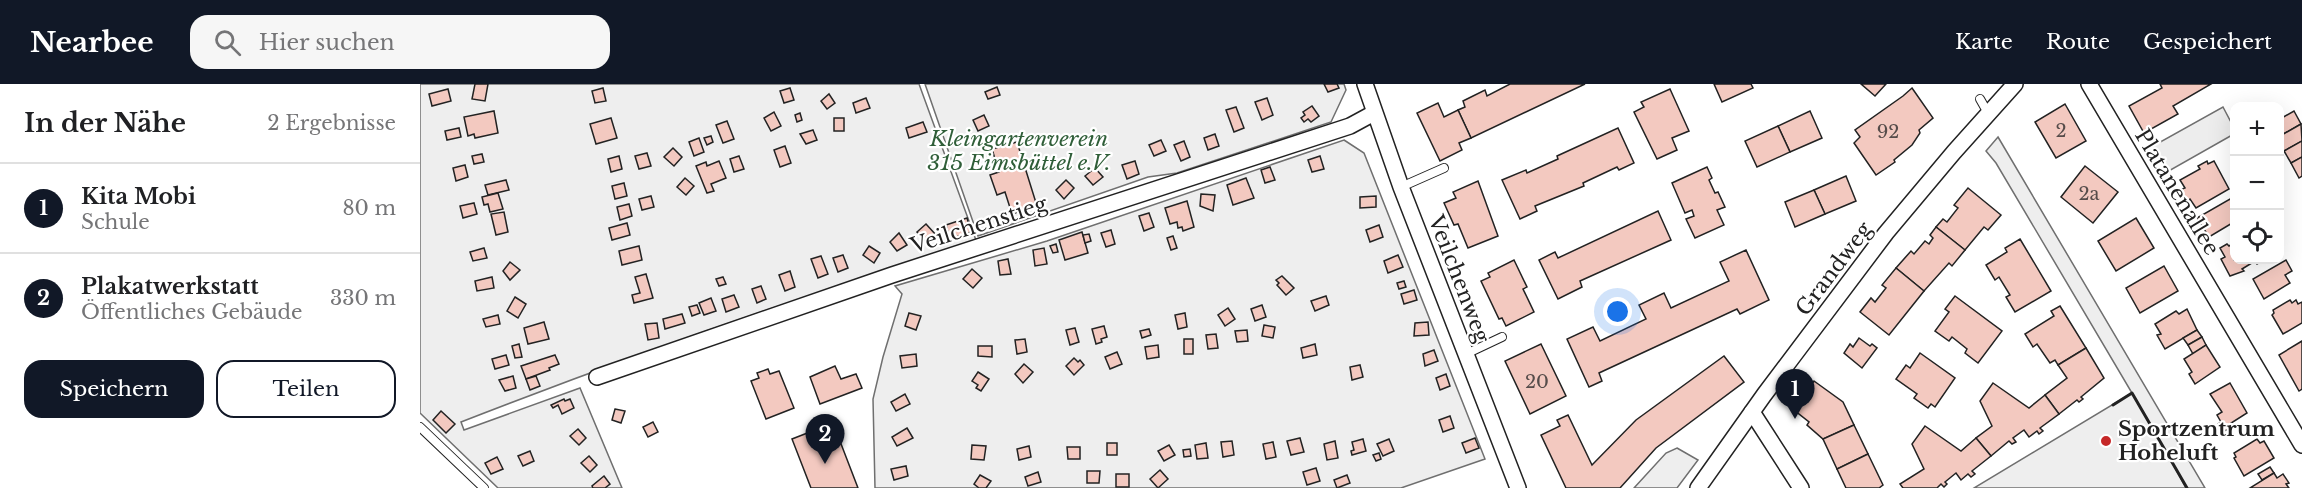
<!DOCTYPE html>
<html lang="de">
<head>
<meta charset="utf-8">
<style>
	:root { --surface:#fff; --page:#f6f6f6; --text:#202124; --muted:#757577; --line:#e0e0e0; --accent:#111827 }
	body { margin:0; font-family:"Libre Baskerville",serif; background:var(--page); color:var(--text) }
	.controls { position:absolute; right:18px; top:18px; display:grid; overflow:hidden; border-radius:12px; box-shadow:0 6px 24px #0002 }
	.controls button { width:54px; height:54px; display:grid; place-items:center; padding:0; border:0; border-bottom:2px solid var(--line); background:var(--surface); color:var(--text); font:30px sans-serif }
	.you { position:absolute; left:1198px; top:228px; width:21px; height:21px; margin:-15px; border:4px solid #fff; border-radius:50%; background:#1a73e8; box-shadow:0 0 0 9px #1a73e833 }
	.badge { display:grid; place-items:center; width:39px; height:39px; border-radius:50%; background:var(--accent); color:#fff; font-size:20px; font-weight:700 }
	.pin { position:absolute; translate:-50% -50px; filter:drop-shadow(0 2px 3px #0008) }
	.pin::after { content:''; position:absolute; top:32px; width:21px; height:18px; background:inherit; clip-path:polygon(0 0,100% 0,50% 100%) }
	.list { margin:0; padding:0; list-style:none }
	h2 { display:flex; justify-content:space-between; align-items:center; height:78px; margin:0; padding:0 24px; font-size:26px }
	h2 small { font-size:20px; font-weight:400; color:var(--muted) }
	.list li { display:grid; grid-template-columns:39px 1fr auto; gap:18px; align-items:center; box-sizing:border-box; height:90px; padding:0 24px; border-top:2px solid var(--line) }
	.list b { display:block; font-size:22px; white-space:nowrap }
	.list p { margin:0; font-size:20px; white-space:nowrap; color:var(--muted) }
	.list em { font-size:20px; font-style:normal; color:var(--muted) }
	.actions { display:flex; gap:12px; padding:18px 24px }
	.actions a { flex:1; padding:14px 0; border:2px solid var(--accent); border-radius:18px; text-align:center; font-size:21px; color:var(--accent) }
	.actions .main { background:var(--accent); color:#fff }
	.icon { flex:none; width:33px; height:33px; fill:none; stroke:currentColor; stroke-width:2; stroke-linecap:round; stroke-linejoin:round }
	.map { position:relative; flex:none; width:1882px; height:404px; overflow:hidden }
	header { display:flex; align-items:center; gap:36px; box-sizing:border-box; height:84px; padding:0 30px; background:var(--accent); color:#fff }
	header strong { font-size:28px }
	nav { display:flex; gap:33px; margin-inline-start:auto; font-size:21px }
	.search { width:420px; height:54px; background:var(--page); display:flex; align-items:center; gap:15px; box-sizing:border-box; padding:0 21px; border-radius:18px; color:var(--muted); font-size:22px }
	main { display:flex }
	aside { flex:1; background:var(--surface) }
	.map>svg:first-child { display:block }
	.green { fill:#eee; stroke:#6f6f6f; stroke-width:1.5 }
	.parking { fill:#ededed; stroke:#6f6f6f; stroke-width:1.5 }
	.building { fill:#f3c9c0; stroke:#222; stroke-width:1.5 }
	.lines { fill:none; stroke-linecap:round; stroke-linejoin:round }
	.service-casing { stroke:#222; stroke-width:10 }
	.minor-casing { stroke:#222; stroke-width:18 }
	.service { stroke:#fff; stroke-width:8 }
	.minor { stroke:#fff; stroke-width:15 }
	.wall { stroke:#222; stroke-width:3 }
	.poi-dot { fill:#c62828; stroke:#fff; stroke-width:2 }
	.labels { text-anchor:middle; stroke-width:4.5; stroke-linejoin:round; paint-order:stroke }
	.number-label { font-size:18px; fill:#564c4a }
	.park-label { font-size:21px; font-style:italic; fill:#2f5e38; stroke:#fff }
	.street-label { font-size:21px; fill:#222; stroke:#fff }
	.poi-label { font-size:21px; font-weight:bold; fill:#222; stroke:#fff; text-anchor:start }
</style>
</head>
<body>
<header>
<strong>Nearbee</strong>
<div class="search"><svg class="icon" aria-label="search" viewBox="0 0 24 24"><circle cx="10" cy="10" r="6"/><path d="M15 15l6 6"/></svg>Hier suchen</div>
<nav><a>Karte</a><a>Route</a><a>Gespeichert</a></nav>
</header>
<main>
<aside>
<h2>In der Nähe<small>2 Ergebnisse</small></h2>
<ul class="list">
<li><span class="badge">1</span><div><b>Kita Mobi</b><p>Schule</p></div><em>80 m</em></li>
<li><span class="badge">2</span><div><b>Plakatwerkstatt</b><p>Öffentliches Gebäude</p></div><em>330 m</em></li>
</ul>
<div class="actions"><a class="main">Speichern</a><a>Teilen</a></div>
</aside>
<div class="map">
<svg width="1882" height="404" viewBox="0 0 1882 404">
	<rect width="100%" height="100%" fill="#fff"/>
	<g class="green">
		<path d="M0 0H499L557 159C382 211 211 272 41 338L44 346 160 304 202 404H78L0 329Z"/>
		<polygon points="505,0 924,0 926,6 911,38 757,89 728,93 558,152"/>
		<polygon points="1578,53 1785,404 1767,404 1754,382 1766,404 1554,404 1712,309 1576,79 1566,67"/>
		<polygon points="924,56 944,69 1065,375 981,404 455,404 453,315 463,273 482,210 475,202 627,157"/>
		<polygon points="1257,364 1278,376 1257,404 1214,404 1246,369"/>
	</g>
	<polygon class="parking" points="1803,23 1814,44 1814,50 1747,88 1733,62"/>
	<g class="building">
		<polygon points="55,0 68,0 65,17 52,15"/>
		<polygon points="904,0 917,0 919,4 908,8"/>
		<polygon points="1090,0 1165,0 1051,54 1038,26 1045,23 1043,17 1065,6 1067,12"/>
		<polygon points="1294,0 1331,0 1333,4 1302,18"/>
		<polygon points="1441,0 1466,0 1455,12"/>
		<polygon points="1740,0 1791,0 1753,22 1758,30 1724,49 1709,22 1742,4"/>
		<polygon points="577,3 580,11 568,15 565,8"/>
		<polygon points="183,4 186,17 175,19 172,7"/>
		<polygon points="370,4 374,16 364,19 360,7"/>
		<polygon points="1492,4 1513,34 1499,46 1500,49 1492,61 1474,76 1475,78 1456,91 1434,59 1440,53 1435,46 1483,12"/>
		<polygon points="28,5 31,17 12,22 9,10"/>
		<polygon points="1250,5 1269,47 1252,54 1257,66 1237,75 1214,28 1224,23 1221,18"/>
		<polygon points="409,10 415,19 407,25 401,17"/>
		<polygon points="446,14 450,24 436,29 433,19"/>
		<polygon points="847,14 853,31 842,36 835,18"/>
		<polygon points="1018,19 1024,33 1038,26 1051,54 1039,59 1042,66 1020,77 997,29"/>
		<polygon points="1645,20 1666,57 1636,74 1615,38"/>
		<polygon points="892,22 899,32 891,38 888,35 884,38 881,34 885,31 883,28"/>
		<polygon points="816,23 824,44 814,48 806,26"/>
		<polygon points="74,27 78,49 55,54 54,50 48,52 44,33"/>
		<polygon points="1390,27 1402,54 1370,68 1358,42"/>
		<polygon points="1874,27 1881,40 1860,52 1860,35"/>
		<polygon points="354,28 361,42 351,47 344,34"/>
		<polygon points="380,29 382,36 377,38 375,31"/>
		<polygon points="564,31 569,42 558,47 553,36"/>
		<polygon points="191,34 197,54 176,60 170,40"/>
		<rect x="414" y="34" width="10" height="13"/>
		<polygon points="307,37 314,55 303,59 296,41"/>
		<polygon points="503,38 507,48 489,54 486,44"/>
		<polygon points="1881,40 1882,57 1864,67 1860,60 1860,52"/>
		<polygon points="1358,42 1370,68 1337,83 1325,57"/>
		<polygon points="39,44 41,53 27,56 25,47"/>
		<polygon points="1198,44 1214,79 1199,86 1197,83 1163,99 1164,102 1115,122 1117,127 1100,135 1082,96 1106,86 1107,89 1138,75 1137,72"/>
		<polygon points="393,46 397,56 386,60 380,50"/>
		<polygon points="795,50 799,62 788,66 784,54"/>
		<polygon points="291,52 293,58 287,61 284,54"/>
		<polygon points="279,54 284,68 274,72 269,58"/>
		<polygon points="741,56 746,67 734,72 729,61"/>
		<polygon points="764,57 770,73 761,77 754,61"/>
		<polygon points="1882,57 1882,73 1871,79 1864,67"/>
		<polygon points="597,58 617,122 592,130 585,108 577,111 570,91 579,88 572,65"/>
		<polygon points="365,62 371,79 360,83 354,66"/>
		<polygon points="253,64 262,73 254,82 244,73"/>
		<polygon points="227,69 231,82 219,85 215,72"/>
		<polygon points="62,70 64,78 54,80 52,72"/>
		<polygon points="199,72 202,85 191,88 188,75"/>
		<polygon points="319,72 324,85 314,88 310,75"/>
		<polygon points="900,72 904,85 892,88 888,76"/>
		<polygon points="1882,73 1882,92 1879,94 1871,79"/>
		<polygon points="299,77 306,94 291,100 294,107 287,109 276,82 286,78 287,82"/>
		<polygon points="715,77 719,90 707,95 702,81"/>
		<polygon points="1787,77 1788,80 1794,77 1809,105 1776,124 1770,115 1766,118 1760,106 1765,104 1760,96 1780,85 1778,82"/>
		<polygon points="45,81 48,93 36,97 33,84"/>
		<polygon points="1665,82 1698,108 1673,139 1641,113"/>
		<polygon points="850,83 855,96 845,99 841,86"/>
		<polygon points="1287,83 1292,94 1289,96 1295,109 1298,108 1305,123 1297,126 1304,141 1275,154 1266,135 1274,132 1272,126 1265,129 1252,99"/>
		<polygon points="675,84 683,93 673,101 665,92"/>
		<polygon points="1426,92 1436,117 1405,130 1394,106"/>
		<polygon points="265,94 274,102 266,111 257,103"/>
		<polygon points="826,94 834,114 813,121 807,101"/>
		<polygon points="86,96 89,106 68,111 65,101"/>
		<polygon points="646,96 654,104 644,115 636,106"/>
		<polygon points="1058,97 1078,152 1048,164 1038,140 1034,141 1024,119 1036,114 1033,108"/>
		<polygon points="204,99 207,112 195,115 192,102"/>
		<polygon points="1548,104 1581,131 1568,146 1564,143 1545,166 1516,143 1523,135 1527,138 1538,124 1534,121"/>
		<polygon points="1394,106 1405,130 1375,143 1365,118"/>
		<polygon points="78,109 83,125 70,128 68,120 64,121 62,113"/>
		<polygon points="781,110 795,111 793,127 780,122"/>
		<polygon points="231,112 234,123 222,126 219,115"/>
		<polygon points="956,112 956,123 940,124 940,113"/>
		<polygon points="1810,115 1814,123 1814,138 1789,153 1777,134"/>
		<polygon points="767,117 774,143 763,147 762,143 758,144 757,138 750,140 745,124"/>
		<polygon points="54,119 57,130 43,134 40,122"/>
		<polygon points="209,120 212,132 200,136 197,123"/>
		<polygon points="1238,127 1251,156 1160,197 1162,203 1138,215 1119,176 1135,168 1138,174"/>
		<polygon points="84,128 88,148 76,151 71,130"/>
		<polygon points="729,129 734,143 724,147 719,132"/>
		<polygon points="547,134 551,148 530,155 526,141"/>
		<polygon points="1716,134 1734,164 1696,187 1678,157"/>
		<polygon points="207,139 210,151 192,156 189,144"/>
		<polygon points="506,140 516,151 507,159 497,148"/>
		<polygon points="959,141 963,153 950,158 946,146"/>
		<polygon points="1516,143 1545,166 1532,182 1529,179 1504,207 1476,184 1491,167 1494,170 1505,157 1509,160 1513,154 1510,151"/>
		<polygon points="691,146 695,160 686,163 681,149"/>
		<polygon points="662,148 668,169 645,176 639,156"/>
		<polygon points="479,149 487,161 477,167 470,158"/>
		<polygon points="669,150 671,157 665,159 663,151"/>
		<polygon points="753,152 757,164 751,166 747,154"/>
		<polygon points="1600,155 1631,207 1595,228 1586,213 1590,211 1579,193 1575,196 1566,181 1587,168 1585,164"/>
		<polygon points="1814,159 1814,176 1844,176 1837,180 1835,177 1822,185 1824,187 1810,192 1801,175 1805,173 1800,164 1807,160 1809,162"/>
		<polygon points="636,160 638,168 633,169 630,162"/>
		<polygon points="219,162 222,176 202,181 199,167"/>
		<polygon points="449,162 460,169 454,179 443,171"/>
		<polygon points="64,164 67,174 53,177 50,168"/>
		<polygon points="624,164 627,180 615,182 613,166"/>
		<polygon points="1326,166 1349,216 1320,230 1317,225 1179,289 1182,297 1169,303 1147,255 1173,243 1180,257 1226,235 1219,221 1244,209 1251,224 1309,197 1300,178"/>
		<polygon points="423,171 428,184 418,188 413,174"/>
		<polygon points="978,171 983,183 968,189 964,177"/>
		<polygon points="401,172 408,190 398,194 391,175"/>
		<polygon points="588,175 591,190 580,191 578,177"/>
		<polygon points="1094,176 1107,203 1103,205 1114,228 1086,242 1082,234 1079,235 1061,197 1070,193 1068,189"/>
		<polygon points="1866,176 1872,187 1865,191 1870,199 1844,215 1833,195"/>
		<polygon points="90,178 100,186 90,196 83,187"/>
		<polygon points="1744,182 1758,207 1720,229 1706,204"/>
		<polygon points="1476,184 1504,207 1469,251 1440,228 1451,214 1455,218 1466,204 1462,201"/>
		<polygon points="552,185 562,194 553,204 543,195"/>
		<polygon points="370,187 375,203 365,207 359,191"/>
		<polygon points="226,190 233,214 214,219 212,211 220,209 215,193"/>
		<polygon points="862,192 874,204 866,211 857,201 859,199 856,196"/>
		<polygon points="72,193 74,204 57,207 55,197"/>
		<polygon points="303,193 306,200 299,202 296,195"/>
		<polygon points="984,197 986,203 979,205 977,199"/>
		<polygon points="341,202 346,215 337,219 332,205"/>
		<polygon points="994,206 997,216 984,220 981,210"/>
		<polygon points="314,211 319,223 306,228 302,215"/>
		<polygon points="906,212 909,221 895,227 891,217"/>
		<polygon points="1535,212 1582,247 1558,279 1545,269 1547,265 1532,253 1529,257 1515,247 1529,228 1525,225"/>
		<polygon points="95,213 106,220 98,234 87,227"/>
		<polygon points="291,214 296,227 284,231 279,219"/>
		<polygon points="1870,216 1872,219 1876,216 1878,220 1882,218 1882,239 1863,250 1852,231 1854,229 1853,226"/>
		<polygon points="277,221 280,229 272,232 269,223"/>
		<polygon points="842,221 846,233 835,237 831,225"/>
		<polygon points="1640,222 1666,264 1638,281 1635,276 1630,279 1617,260 1613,263 1605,250 1634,232 1631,227"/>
		<polygon points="808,224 815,235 805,242 798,231"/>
		<polygon points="1767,225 1777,246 1745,265 1737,251 1741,250 1735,240 1756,227 1759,230"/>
		<polygon points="489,229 501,232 496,246 485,242"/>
		<polygon points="765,229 767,243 758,245 755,231"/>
		<polygon points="262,230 265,239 245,245 243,235"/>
		<polygon points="78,231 80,240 66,243 63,235"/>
		<polygon points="124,238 129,255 108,260 104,244"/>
		<polygon points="1008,238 1009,251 994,252 995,239"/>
		<polygon points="237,239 239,254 228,256 225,240"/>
		<polygon points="844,241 855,243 853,254 842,252"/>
		<polygon points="684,242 687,253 681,255 682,258 676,260 672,245"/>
		<polygon points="655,244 659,258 650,261 646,246"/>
		<polygon points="729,245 731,251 722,254 720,247"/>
		<polygon points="827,246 828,257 817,258 815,247"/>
		<polygon points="1777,246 1782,253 1768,261 1763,254"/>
		<polygon points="796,250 798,264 788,265 786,251"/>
		<polygon points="1782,253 1786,261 1773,270 1768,261"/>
		<polygon points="1439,254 1450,262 1452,260 1457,264 1442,284 1424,269 1430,260 1433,263"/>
		<polygon points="605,255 607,268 597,270 595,256"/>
		<rect x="764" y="255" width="9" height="15"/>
		<polygon points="1882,257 1882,305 1879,307 1859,271"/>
		<polygon points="99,260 102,273 95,274 92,262"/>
		<polygon points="895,260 897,271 883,274 881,264"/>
		<polygon points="1121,260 1146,312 1110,330 1085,277"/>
		<polygon points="738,261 739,273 727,275 725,263"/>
		<polygon points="1786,261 1800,283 1775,300 1769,290 1772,288 1764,275"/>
		<polygon points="558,262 572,262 572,273 558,272"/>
		<polygon points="1666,264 1684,294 1661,313 1663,315 1659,318 1657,316 1639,330 1625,311 1647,294 1638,281"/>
		<polygon points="1014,266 1018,277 1005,282 1003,270"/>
		<polygon points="697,268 702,280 690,285 685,273"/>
		<polygon points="1500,269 1535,294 1515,323 1511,320 1508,324 1494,314 1497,310 1476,295 1486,281 1490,284"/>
		<polygon points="496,270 497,282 482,284 480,272"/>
		<polygon points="86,271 89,281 75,285 72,275"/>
		<polygon points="135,271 139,280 129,284 130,286 106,295 101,282"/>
		<polygon points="1304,272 1324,298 1236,364 1200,404 1146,404 1121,351 1140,342 1137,336 1148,331 1172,381 1216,336"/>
		<polygon points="654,274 658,278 660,276 664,281 654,291 646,282"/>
		<polygon points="604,280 613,288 603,299 595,290"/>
		<polygon points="940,281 943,293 932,296 930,283"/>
		<polygon points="415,282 421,295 436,290 442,304 400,320 390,293"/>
		<polygon points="348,285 350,290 359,287 374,324 346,335 331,297 339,294 337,289"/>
		<polygon points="558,288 569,295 561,307 556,304 558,301 552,297"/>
		<polygon points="1026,290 1030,302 1020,306 1016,294"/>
		<polygon points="93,292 96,304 85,307 79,296"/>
		<polygon points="116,292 120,302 110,306 106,295"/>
		<polygon points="1394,297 1423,318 1434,341 1403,355 1387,341 1389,338 1374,326"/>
		<polygon points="1573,299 1609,324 1625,311 1639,330 1620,344 1623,347 1619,350 1617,347 1609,353 1604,346 1593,354 1596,358 1592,360 1589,357 1571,372 1556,354 1572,342 1560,317"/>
		<polygon points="1810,299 1827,329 1808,341 1810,344 1803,348 1798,340 1801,338 1797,331 1802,328 1790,310"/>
		<polygon points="485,310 490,320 476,327 471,318"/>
		<polygon points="144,315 145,317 150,315 154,324 142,330 138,321 133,324 131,321"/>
		<polygon points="195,325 205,327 201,339 192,336"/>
		<polygon points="21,327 35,340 26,349 13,336"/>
		<polygon points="1030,332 1034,344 1023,348 1019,336"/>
		<polygon points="233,338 238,348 228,353 223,343"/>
		<polygon points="413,339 438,404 391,404 372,355"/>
		<polygon points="1434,341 1448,370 1417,385 1403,355"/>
		<polygon points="1505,342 1541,367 1556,354 1571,372 1552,387 1555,390 1551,393 1548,390 1541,396 1536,389 1525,398 1527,400 1524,403 1521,400 1517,404 1483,404 1480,400 1504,385 1492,360"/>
		<polygon points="487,344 493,354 477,362 472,353"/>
		<polygon points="158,345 166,354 159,361 150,352"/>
		<polygon points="880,354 884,368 871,371 867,357"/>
		<polygon points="1055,354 1059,364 1046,369 1042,359"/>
		<polygon points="943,355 946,367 932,371 931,367 934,366 932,358"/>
		<polygon points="969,355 974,367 963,372 957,360"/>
		<polygon points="1837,355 1840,359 1844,357 1854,374 1824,392 1814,374 1816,373 1814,369"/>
		<polygon points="812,357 814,371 803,373 801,358"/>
		<polygon points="915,357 918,374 907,376 904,360"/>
		<polygon points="853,358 856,373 846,375 843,360"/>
		<rect x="687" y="359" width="10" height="12"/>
		<polygon points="786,359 788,374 777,375 775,361"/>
		<polygon points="552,361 566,362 564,376 551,375"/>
		<polygon points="749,361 755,371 744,377 738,367"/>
		<polygon points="609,362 611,373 599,376 597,365"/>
		<polygon points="647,363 660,363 660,375 648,375"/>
		<polygon points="770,365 771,372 764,373 763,366"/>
		<polygon points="110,367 114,377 103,382 98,372"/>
		<polygon points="959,369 961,375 956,377 953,371"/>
		<polygon points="1448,370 1463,401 1459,404 1426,404 1417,385"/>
		<polygon points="169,372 177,381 170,388 161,379"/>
		<polygon points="77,373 83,385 71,390 65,379"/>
		<polygon points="486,382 488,392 474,396 471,385"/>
		<polygon points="1850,383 1854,389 1842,396 1838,390"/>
		<polygon points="896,384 900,397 887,401 883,388"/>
		<polygon points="740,386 748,395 738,404 730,395"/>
		<polygon points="667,387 680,387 679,399 667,399"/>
		<polygon points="618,388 621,398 608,402 605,393"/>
		<polygon points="1854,389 1857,394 1863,390 1869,399 1866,400 1869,404 1830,404"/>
		<rect x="696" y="390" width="13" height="13"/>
		<polygon points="560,391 571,397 566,404 559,404 554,400"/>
		<polygon points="927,391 930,399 917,404 914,396"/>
		<polygon points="184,392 190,400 185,404 173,404 172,402"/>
	</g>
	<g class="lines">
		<defs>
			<g id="service">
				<polyline points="1560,15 1568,29"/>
				<polyline points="981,103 1024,84"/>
				<polyline points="1046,270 1082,253"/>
				<polyline points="0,343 64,404"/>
			</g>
			<g id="minor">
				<polyline points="945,0 981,103 1098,404"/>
				<polyline points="1669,0 1882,361"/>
				<polyline points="177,293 472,191 930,42 954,29"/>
				<polyline points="1332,328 1381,404"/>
				<polyline points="1278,404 1344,311 1466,149 1534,68 1595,0"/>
			</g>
		</defs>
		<use href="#service" class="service-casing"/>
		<use href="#minor" class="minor-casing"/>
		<use href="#service" class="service"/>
		<use href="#minor" class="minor"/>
		<polyline class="wall" points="1693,321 1712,309 1767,404"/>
	</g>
	<circle class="poi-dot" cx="1686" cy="357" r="6"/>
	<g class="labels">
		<g class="number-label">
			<text x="1641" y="53">2</text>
			<text x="1468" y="54">92</text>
			<text x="1669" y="116">2a</text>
			<text x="1117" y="304">20</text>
		</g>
		<g class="park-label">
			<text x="599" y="62">Kleingartenverein<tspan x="599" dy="24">315 Eimsbüttel e.V.</tspan></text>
		</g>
		<g class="street-label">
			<text transform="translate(1757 108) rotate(59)" y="7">Platanenallee</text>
			<text transform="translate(559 141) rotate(-18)" y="7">Veilchenstieg</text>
			<text transform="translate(1414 185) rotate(-53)" y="7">Grandweg</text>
			<text transform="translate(1039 195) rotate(69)" y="7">Veilchenweg</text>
		</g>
		<g class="poi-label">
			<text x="1698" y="352">Sportzentrum<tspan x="1698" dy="24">Hoheluft</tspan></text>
		</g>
	</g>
</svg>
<div class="controls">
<button>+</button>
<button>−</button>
<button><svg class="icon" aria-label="locate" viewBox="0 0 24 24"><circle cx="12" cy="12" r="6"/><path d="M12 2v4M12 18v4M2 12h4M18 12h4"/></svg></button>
</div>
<div class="you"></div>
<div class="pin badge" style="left:1375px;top:335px">1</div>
<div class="pin badge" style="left:405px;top:380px">2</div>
</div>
</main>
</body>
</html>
